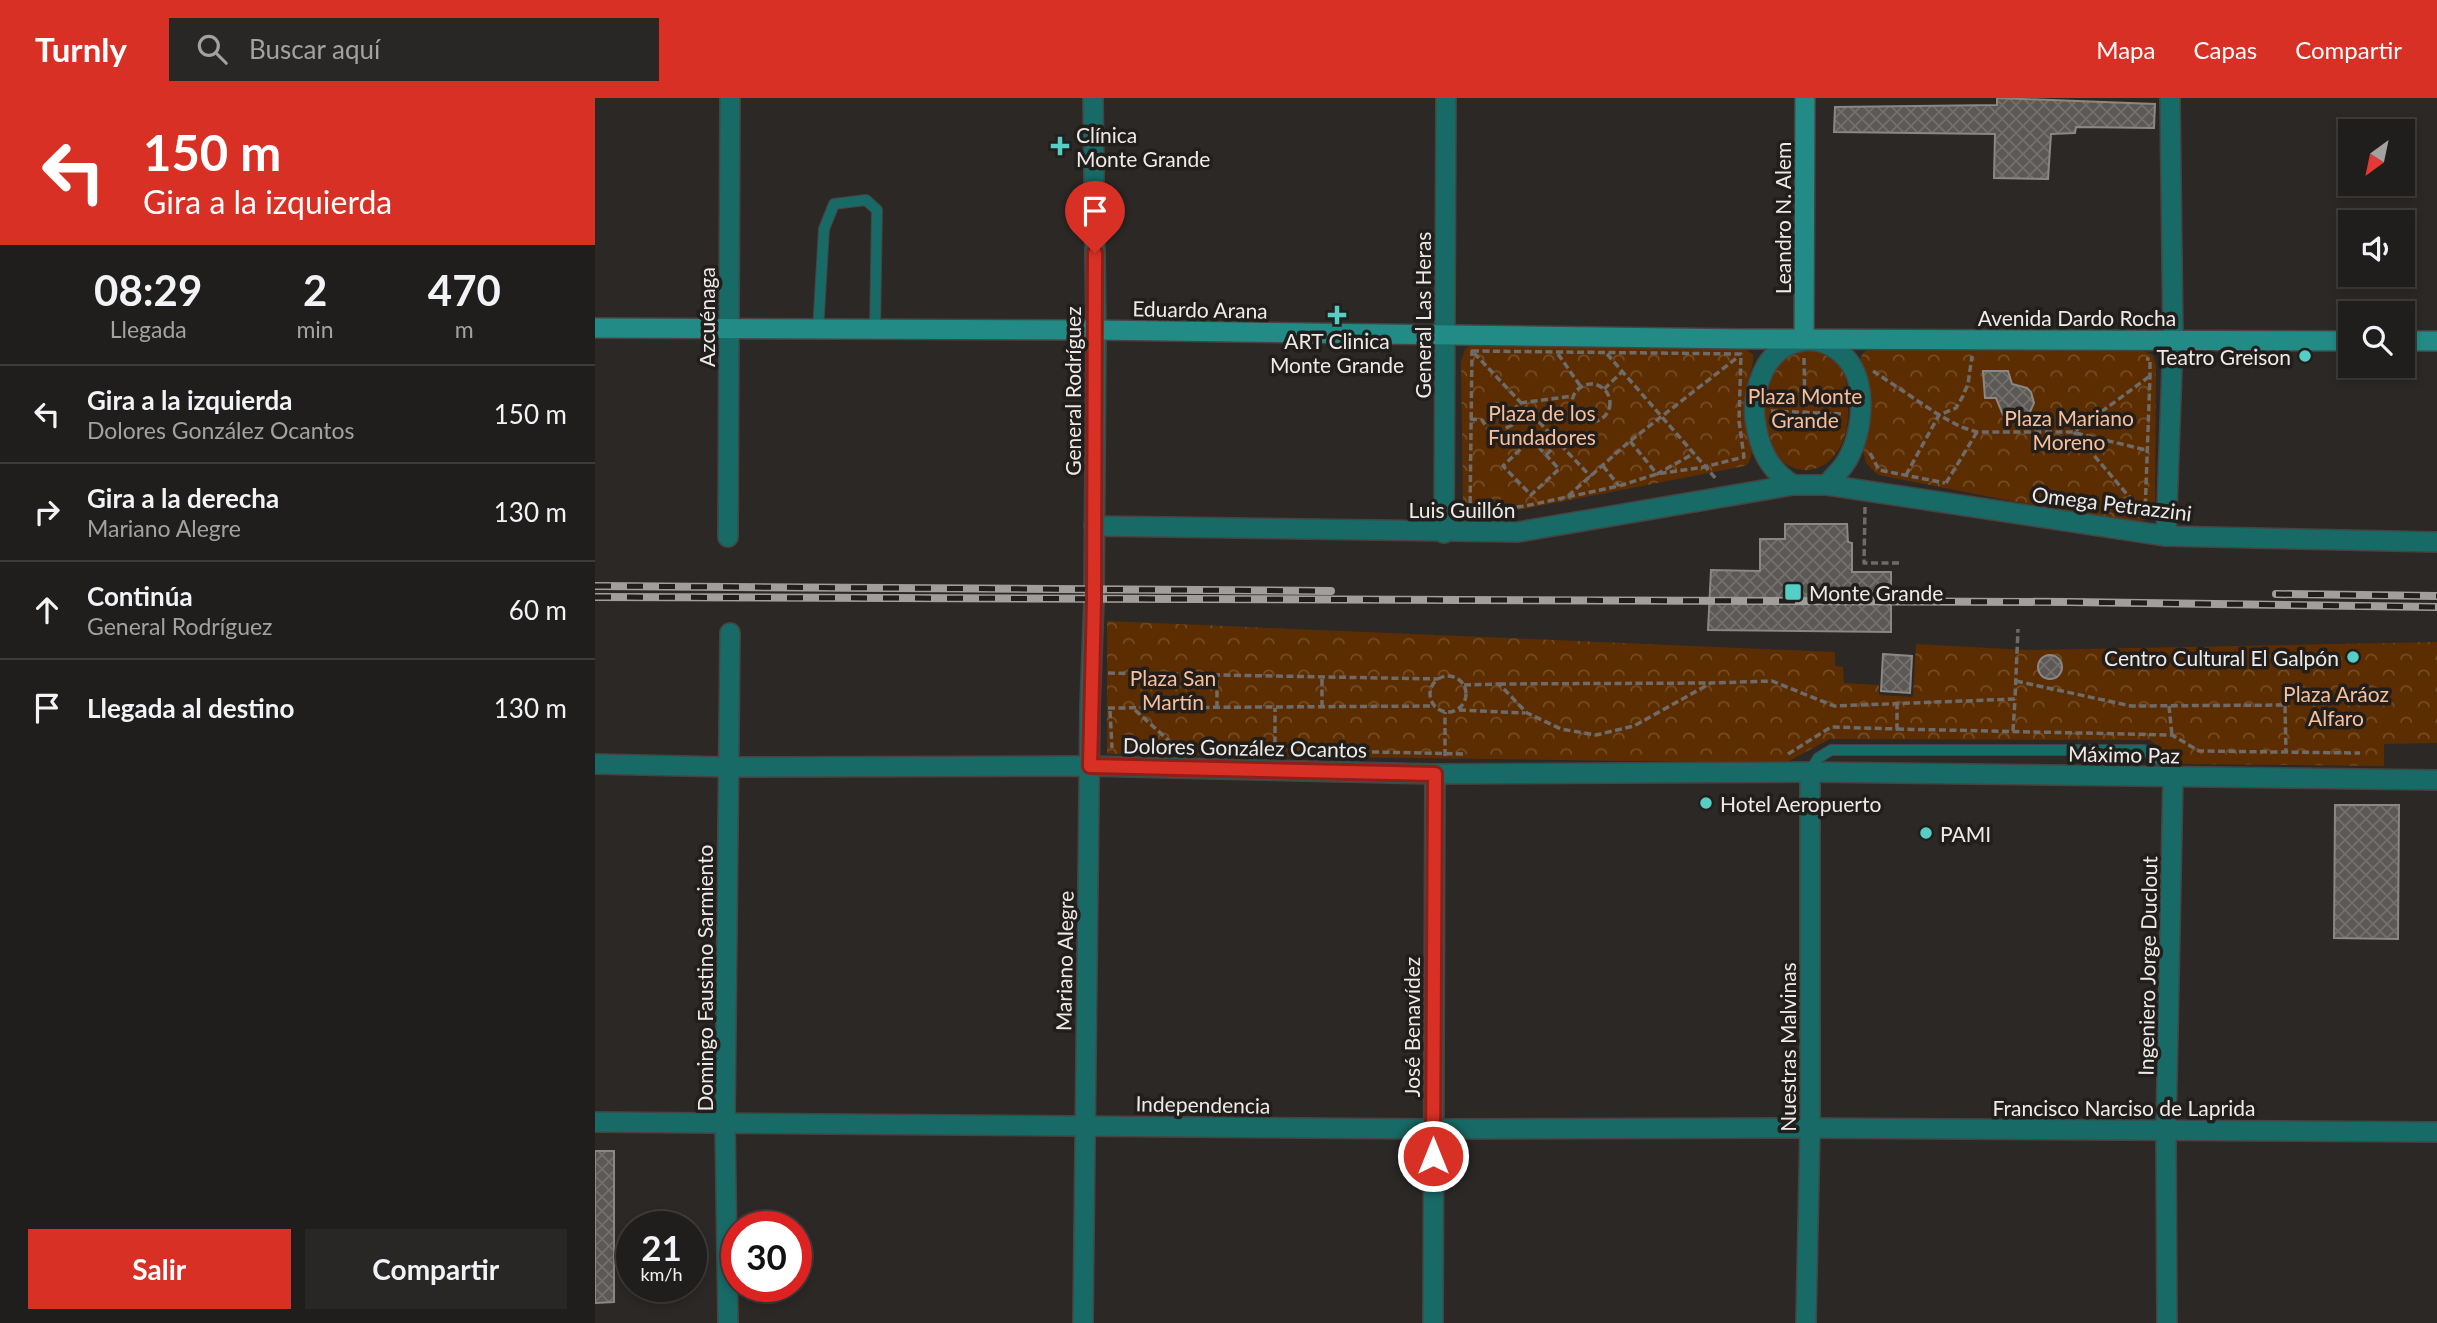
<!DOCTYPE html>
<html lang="es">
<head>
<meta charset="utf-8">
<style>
  :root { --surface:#201e1c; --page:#282725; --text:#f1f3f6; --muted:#a2a2a3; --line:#3d3c3b; --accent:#d93025 }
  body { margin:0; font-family:Lato,sans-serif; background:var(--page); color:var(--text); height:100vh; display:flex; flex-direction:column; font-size:26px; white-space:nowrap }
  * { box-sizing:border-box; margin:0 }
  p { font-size:23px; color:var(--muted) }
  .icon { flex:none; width:38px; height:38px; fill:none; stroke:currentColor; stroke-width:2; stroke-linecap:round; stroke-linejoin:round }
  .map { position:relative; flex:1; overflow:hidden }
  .side { display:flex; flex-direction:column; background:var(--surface); width:595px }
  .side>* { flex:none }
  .top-card { background:#d93025; color:#fff; overflow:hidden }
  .needle { width:46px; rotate:213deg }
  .tools { position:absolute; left:1743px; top:21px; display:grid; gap:14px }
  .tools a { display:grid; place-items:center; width:77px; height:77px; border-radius:0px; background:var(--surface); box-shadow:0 4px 10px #0003,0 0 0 2px var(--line); font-size:35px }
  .speed { position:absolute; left:21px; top:1113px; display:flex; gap:14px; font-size:35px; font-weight:700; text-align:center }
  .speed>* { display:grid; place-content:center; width:91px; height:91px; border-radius:50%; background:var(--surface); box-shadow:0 4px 10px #0003,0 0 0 2px var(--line); line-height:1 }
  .speed small { font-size:18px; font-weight:400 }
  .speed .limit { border:10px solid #d22; background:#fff; color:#111 }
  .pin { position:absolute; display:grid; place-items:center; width:60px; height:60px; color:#fff; margin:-72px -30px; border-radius:50% 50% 50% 0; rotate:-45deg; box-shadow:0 0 7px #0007 }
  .pin .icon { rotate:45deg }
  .me { position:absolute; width:77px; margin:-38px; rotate:0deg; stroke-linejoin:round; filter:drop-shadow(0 0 5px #0008) }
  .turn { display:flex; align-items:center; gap:24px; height:147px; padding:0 28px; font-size:32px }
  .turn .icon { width:91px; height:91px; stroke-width:2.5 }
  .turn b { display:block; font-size:49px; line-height:60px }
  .eta { display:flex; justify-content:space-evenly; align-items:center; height:119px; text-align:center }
  .eta b { font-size:42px; font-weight:700; line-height:49px }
  .primary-button { display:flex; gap:14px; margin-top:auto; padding:14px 28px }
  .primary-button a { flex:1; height:80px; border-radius:0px; background:var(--accent); color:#fff; font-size:28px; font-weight:700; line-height:80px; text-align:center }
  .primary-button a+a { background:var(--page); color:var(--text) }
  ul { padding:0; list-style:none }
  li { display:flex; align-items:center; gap:21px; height:98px; padding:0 28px; border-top:2px solid var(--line) }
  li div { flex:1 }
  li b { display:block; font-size:26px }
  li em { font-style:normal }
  header { display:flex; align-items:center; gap:42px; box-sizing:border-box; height:98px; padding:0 35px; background:var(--accent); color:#fff }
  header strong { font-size:33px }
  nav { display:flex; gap:38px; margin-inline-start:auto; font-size:24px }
  .search { width:490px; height:63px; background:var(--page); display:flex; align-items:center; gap:18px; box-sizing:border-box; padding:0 24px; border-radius:0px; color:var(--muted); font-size:26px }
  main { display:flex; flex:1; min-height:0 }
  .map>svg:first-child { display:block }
  .park { fill:url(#park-crowns) }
  .building { fill:url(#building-cross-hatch); stroke:#8a8784; stroke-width:2 }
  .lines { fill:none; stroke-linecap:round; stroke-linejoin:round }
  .service-casing { stroke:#464341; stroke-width:12 }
  .minor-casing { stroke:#464341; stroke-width:22 }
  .tertiary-casing { stroke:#464341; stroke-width:22 }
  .secondary-casing { stroke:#464341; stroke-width:22 }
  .path { stroke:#6e6b69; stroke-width:3.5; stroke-dasharray:7 3.5; stroke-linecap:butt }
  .service { stroke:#186a66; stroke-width:10 }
  .minor { stroke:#186a66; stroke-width:19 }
  .tertiary { stroke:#186a66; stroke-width:19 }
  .secondary { stroke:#238b85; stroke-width:19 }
  .rail-casing { stroke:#a19f9d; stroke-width:8 }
  .rail { stroke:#211e1c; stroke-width:5; stroke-dasharray:16; stroke-linecap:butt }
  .route-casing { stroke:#8d1f18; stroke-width:18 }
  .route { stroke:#d93025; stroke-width:12 }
  .poi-dot { fill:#55cec6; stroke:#211e1c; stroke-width:2.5 }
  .labels { text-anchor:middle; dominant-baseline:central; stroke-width:7; stroke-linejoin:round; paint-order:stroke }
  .poi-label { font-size:21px; fill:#edebea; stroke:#211e1c; text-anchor:start }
  .street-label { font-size:21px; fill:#edebea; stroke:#211e1c }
  .park-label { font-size:21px; fill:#f8c09a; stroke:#211e1c }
</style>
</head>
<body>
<header>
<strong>Turnly</strong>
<div class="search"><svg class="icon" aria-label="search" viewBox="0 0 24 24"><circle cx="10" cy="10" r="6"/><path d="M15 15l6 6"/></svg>Buscar aquí</div>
<nav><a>Mapa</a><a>Capas</a><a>Compartir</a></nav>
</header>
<main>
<section class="side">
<div class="top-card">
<div class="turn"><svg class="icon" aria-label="left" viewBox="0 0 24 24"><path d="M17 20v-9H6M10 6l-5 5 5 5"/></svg><div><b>150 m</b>Gira a la izquierda</div></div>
</div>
<div class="eta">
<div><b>08:29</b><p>Llegada</p></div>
<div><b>2</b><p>min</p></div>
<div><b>470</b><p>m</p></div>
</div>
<ul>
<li><svg class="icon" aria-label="left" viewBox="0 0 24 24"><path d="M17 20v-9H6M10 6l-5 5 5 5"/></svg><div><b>Gira a la izquierda</b><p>Dolores González Ocantos</p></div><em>150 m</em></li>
<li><svg class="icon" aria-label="right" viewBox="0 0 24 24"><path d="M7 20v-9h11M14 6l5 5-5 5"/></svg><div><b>Gira a la derecha</b><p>Mariano Alegre</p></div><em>130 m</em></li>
<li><svg class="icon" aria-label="ahead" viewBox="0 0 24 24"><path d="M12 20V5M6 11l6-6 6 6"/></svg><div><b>Continúa</b><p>General Rodríguez</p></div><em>60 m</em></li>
<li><svg class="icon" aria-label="arrive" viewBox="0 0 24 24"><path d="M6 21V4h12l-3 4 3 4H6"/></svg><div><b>Llegada al destino</b></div><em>130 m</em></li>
</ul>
<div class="primary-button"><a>Salir</a><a>Compartir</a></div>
</section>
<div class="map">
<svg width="1842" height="1225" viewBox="0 0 1842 1225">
  <defs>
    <pattern id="park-crowns" width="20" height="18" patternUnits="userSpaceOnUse" patternTransform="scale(1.75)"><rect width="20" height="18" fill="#5c2d01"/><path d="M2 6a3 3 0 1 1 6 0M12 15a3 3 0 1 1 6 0" fill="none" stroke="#744c26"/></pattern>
    <pattern id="building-cross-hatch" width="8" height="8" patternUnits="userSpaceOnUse" patternTransform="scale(1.75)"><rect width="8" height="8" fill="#5c5856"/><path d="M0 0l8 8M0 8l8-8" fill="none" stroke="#74706e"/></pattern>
  </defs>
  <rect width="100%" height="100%" fill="#2b2826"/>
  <g class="park">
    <path d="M882,244L1151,252L1158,256C1159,265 1155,274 1153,283C1150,295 1150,309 1151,322C1151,336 1164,358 1150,368L882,420L872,417L868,409L866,264L870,251Z"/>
    <path d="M1223,250C1250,268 1252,274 1253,307C1257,394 1163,394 1169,306C1170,300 1169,291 1171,285C1174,274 1185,263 1191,254Z"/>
    <path d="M1275,250L1544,251L1558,257L1561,267L1560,408L1551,422L1531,425L1283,377L1271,365L1267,348L1270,286L1265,262L1268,255Z"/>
    <path d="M512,523L1240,554V568L1248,569L1249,585L1284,587V597L1318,599L1321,546L1431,552L1842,544V645L1789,646V668L1584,666L1555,642L1235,641L1190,665L512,656Z"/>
  </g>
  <g class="building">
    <path d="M1402,0L1560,6L1559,30L1481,29L1480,35L1456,36L1453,81L1399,80L1400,36L1239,34L1240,9L1402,7Z"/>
    <path d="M1388,273H1413L1417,286L1432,290L1436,294L1439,305L1434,316L1424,322H1418L1408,317L1401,300H1390Z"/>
    <path d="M1190,426H1252L1253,444L1257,445V474H1296V534L1113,532L1116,472L1165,473V441H1190Z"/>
    <path d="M1288,556L1317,558L1315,595L1286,593Z"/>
    <circle cx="1455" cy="569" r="12"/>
    <path d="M1740,707H1804L1803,841L1739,840Z"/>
    <path d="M0,1053H19V1204L0,1205Z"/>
  </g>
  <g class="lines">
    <defs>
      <g id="service">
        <path d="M223,232L229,131L239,106L271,102L282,112L280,232"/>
        <path d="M1215,674L1223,660L1236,652H1549L1566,663L1578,679"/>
      </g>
      <g id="minor">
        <path d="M1198,387C1173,371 1164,350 1160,321C1158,305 1162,287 1168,274C1183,240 1225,231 1251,260C1274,286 1268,340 1249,367C1244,374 1237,380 1232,387"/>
        <path d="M499,428L923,434L1198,387H1232L1571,438L1842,444"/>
        <path d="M849,435L851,0"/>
        <path d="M1571,438L1578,242L1575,0"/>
        <path d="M133,439L135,0"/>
        <path d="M0,1024L838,1031L1215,1030L1842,1034"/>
        <path d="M133,1225L130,1024L135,535"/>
        <path d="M838,1225L840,676"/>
        <path d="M1572,1225L1571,1032L1578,679"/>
      </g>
      <g id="tertiary">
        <path d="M0,666L133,669L495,668L840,676L1215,674L1842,682"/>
        <path d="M488,1225L495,609L499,502L501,232L498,0"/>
        <path d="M1211,1225L1215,1030V674"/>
      </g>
      <g id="secondary">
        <path d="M0,230L501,232L1148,241L1755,243"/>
        <path d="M1209,241L1210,0"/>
        <path d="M1808,243H1842"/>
      </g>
    </defs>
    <use href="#service" class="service-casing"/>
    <use href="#minor" class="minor-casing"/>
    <use href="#tertiary" class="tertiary-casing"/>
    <use href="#secondary" class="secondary-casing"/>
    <g class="path">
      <path d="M877,253L1146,256L1144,323L1149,359L1109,369L1062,376L1024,388L930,408L875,414Z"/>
      <path d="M879,255L996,379"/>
      <path d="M963,256L986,289"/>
      <path d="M1012,256L1122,382"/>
      <path d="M1209,260L1210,314"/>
      <path d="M1278,273L1344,317L1366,329L1382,334H1479L1555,278"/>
      <circle cx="996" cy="305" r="19"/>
      <path d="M1009,291L1027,274"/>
      <path d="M1176,313L1249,316"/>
      <path d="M875,321L887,322L893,331L903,334L917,327L919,312L925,305L978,298"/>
      <path d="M1479,334L1548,415"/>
      <path d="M1481,335L1551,352"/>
      <path d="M936,341L964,371L936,397L908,368Z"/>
      <path d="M1035,343L1062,376L1098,356"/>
      <path d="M1275,355L1284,372L1350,385"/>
      <path d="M951,357L963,345"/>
      <path d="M1008,368L1024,388"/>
      <path d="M1311,377L1344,317L1361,310L1368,298L1373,286L1377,258"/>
      <path d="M1351,385L1382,334"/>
      <path d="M973,398L1035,343L1143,259"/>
      <path d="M1270,409L1269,465H1305"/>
      <path d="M1548,416H1550L1555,278V261H1551"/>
      <path d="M513,575L843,581"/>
      <circle cx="853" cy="596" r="18"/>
      <path d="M1421,583L1536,608L1690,607L1691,655"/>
      <path d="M904,586L1115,585"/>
      <path d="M869,587L904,586L932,615L966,631L1001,637L1039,628L1116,585L1177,583L1239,608L1420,601L1423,531"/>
      <path d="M1574,608L1577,637"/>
      <path d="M727,609V580"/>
      <path d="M513,610L840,608"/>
      <path d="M622,610V577"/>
      <path d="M540,612L583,651"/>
      <path d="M864,612L930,615"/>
      <path d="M515,613L517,650"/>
      <path d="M1302,631L1577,637L1604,653L1765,655"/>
      <path d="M1418,633L1420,601"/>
      <path d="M735,653L871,656"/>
      <path d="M680,656V610"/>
      <path d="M1193,656L1236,629L1302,631V606"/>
      <path d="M850,658V614"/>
    </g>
    <use href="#service" class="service"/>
    <use href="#minor" class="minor"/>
    <use href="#tertiary" class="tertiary"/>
    <use href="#secondary" class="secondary"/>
    <defs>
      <g id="rail">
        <path d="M0,488L736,493"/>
        <path d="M1681,496L1842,498"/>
        <path d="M0,499L1474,504L1842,509"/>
      </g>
    </defs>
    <use href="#rail" class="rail-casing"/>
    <use href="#rail" class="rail"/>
  </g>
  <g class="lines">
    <defs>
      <path id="route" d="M500,155L499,502L495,668L840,676L838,1058"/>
    </defs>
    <use href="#route" class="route-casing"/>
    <use href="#route" class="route"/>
  </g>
  <g class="poi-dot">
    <path d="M461.5 37.5h7v7h7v7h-7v7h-7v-7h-7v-7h7z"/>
    <path d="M738.5 206.5h7v7h7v7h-7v7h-7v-7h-7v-7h7z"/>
    <circle cx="1710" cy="258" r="7"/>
    <rect x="1189" y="485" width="18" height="18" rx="3.5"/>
    <circle cx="1758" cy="559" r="7"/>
    <circle cx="1111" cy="705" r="7"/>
    <circle cx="1331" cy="735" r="7"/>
  </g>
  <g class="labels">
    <g class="poi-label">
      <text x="481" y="36">Clínica<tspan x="481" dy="24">Monte Grande</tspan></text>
      <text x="742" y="242" text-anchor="middle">ART Clinica<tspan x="742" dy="24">Monte Grande</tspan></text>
      <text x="1696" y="258" text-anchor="end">Teatro Greison</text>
      <text x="1214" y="494">Monte Grande</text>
      <text x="1744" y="559" text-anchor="end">Centro Cultural El Galpón</text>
      <text x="1125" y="705">Hotel Aeropuerto</text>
      <text x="1345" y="735">PAMI</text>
    </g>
    <g class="street-label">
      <text transform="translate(1187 120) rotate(-90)">Leandro N. Alem</text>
      <text transform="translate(605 211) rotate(1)">Eduardo Arana</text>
      <text transform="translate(827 217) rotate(-90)">General Las Heras</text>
      <text transform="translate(111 219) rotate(-90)">Azcuénaga</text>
      <text x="1482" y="219">Avenida Dardo Rocha</text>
      <text transform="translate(477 293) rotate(-90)">General Rodríguez</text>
      <text transform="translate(1517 405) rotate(7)">Omega Petrazzini</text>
      <text x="867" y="411">Luis Guillón</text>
      <text transform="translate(650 649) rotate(1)">Dolores González Ocantos</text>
      <text transform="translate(1529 656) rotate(1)">Máximo Paz</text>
      <text transform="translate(469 863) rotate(-89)">Mariano Alegre</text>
      <text transform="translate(1552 868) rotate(-89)">Ingeniero Jorge Duclout</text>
      <text transform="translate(109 880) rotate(-90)">Domingo Faustino Sarmiento</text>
      <text transform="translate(816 929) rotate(-90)">José Benavídez</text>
      <text transform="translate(1192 949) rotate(-90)">Nuestras Malvinas</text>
      <text transform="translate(608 1006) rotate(1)">Independencia</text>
      <text x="1529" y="1009">Francisco Narciso de Laprida</text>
    </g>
    <g class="park-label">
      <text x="1210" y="297">Plaza Monte<tspan x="1210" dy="24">Grande</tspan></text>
      <text x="947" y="314">Plaza de los<tspan x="947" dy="24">Fundadores</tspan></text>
      <text x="1474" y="319">Plaza Mariano<tspan x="1474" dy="24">Moreno</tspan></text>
      <text x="578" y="579">Plaza San<tspan x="578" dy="24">Martín</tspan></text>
      <text x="1741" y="595">Plaza Aráoz<tspan x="1741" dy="24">Alfaro</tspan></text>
    </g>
  </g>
</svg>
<div class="tools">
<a><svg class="needle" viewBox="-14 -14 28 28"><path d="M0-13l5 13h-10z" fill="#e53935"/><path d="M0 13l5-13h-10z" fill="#a2a2a3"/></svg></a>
<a><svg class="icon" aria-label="sound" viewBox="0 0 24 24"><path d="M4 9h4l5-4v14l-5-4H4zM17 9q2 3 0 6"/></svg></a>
<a><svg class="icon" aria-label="search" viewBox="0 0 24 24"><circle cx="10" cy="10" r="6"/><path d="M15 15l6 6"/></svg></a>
</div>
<div class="speed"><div>21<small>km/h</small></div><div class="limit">30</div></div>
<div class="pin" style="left:500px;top:155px;background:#d93025"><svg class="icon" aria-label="arrive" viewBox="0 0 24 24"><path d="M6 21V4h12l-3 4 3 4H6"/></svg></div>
<svg class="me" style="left:838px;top:1058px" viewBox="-20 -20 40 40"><circle r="17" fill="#d93025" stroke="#fff" stroke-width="3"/><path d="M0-11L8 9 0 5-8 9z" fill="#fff"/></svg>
</div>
</main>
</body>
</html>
